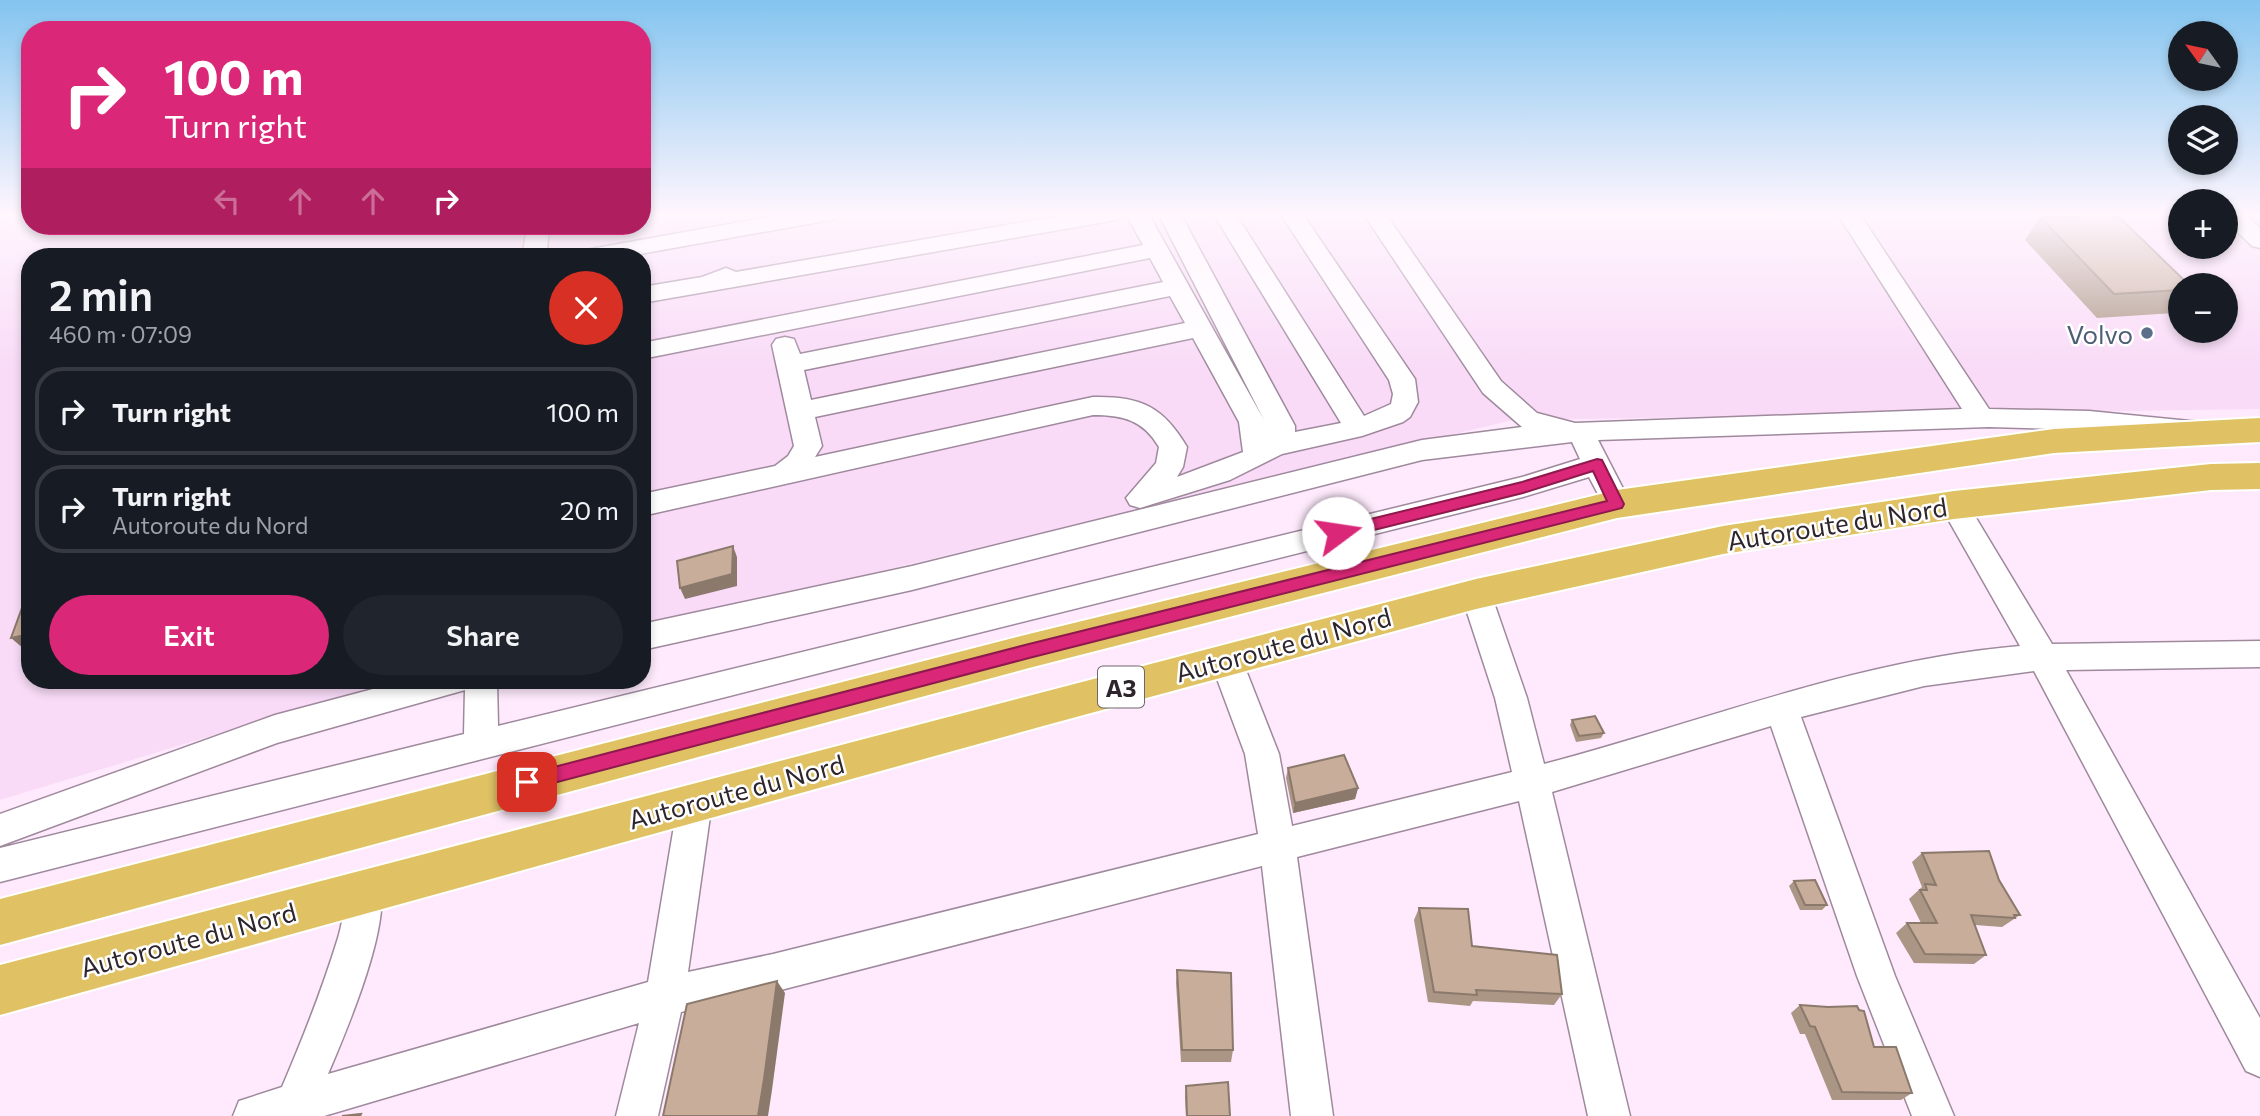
<!DOCTYPE html>
<html lang="en">
<head>
<meta charset="utf-8">
<style>
  :root { --surface:#171b24; --page:#20242c; --text:#f1f3f6; --muted:#9ea1a6; --line:#363941; --accent:#db2777 }
  body { margin:0; font-family:Commissioner,sans-serif; background:var(--page); color:var(--text); height:100vh; display:flex; flex-direction:column; font-size:26px; white-space:nowrap }
  * { box-sizing:border-box; margin:0 }
  p { font-size:23px; color:var(--muted) }
  .icon { flex:none; width:38px; height:38px; fill:none; stroke:currentColor; stroke-width:2; stroke-linecap:round; stroke-linejoin:round }
  .map { position:relative; flex:1; overflow:hidden }
  .drawer { position:absolute; left:21px; top:248px; width:630px; height:441px; display:flex; flex-direction:column; background:var(--surface); border-radius:28px; box-shadow:0 4px 10px #0003 }
  .drawer>* { flex:none }
  .hud { position:absolute; left:21px; top:21px; width:630px; height:214px; border-radius:28px; box-shadow:0 4px 10px #0003; background:#db2777; color:#fff; overflow:hidden }
  .needle { width:46px; rotate:303deg }
  .controls { position:absolute; left:2168px; top:21px; display:grid; gap:14px }
  .controls a { display:grid; place-items:center; width:70px; height:70px; border-radius:50%; background:var(--surface); box-shadow:0 4px 10px #0003; font-size:35px }
  .pin { position:absolute; display:grid; place-items:center; width:60px; height:60px; color:#fff; margin:-30px; border-radius:14px; box-shadow:0 4px 10px #0006 }
  .me { position:absolute; width:77px; margin:-38px; rotate:76deg; stroke-linejoin:round; filter:drop-shadow(0 0 5px #0008) }
  .turn { display:flex; align-items:center; gap:24px; height:147px; padding:0 28px; font-size:32px }
  .turn .icon { width:91px; height:91px; stroke-width:2.5 }
  .turn b { display:block; font-size:49px; line-height:60px }
  .lanes { display:flex; align-items:center; height:66px; padding:0 28px; background:#0003; justify-content:center; gap:35px; direction:ltr }
  .lanes .off { opacity:.35 }
  .round { display:grid; place-items:center; flex:none; width:74px; height:74px; border-radius:37px; background:var(--page) }
  .overview { display:flex; align-items:center; justify-content:space-between; height:119px; padding:0 28px }
  h1 { font-size:42px; font-weight:600; line-height:52px }
  .action { display:flex; gap:14px; margin-top:auto; padding:14px 28px }
  .action a { flex:1; height:80px; border-radius:42px; background:var(--accent); color:#fff; font-size:28px; font-weight:600; line-height:80px; text-align:center }
  .action a+a { background:var(--page); color:var(--text) }
  ul { padding:0; list-style:none }
  li { display:flex; align-items:center; gap:21px; height:88px; margin:0 14px 10px; padding:0 14px; border:4px solid var(--line); border-radius:28px }
  li div { flex:1 }
  li b { display:block; font-size:26px }
  li em { font-style:normal }
  .map>svg:first-child { display:block }
  .built { fill:#f9dbf7; fill-rule:evenodd }
  .lines { fill:none; stroke-linecap:round; stroke-linejoin:round }
  .minor-casing { stroke:#9f899d; stroke-width:3 }
  .highway-casing { stroke:#fff; stroke-width:4 }
  .minor { fill:#fff; fill-rule:evenodd }
  .highway { fill:#e0c265; fill-rule:evenodd }
  .wall { fill:#ab9584 }
  .shaded-wall { fill:#8b796c }
  .building { fill:#c7ad9a; stroke:#8b796c; stroke-width:2 }
  .route { fill:#db2777; stroke:#8e194d; stroke-width:2 }
  .service-dot { fill:#5c6f8a; stroke:#fff; stroke-width:2.5 }
  .labels { text-anchor:middle; dominant-baseline:central; stroke-width:5; stroke-linejoin:round; paint-order:stroke }
  .shield { fill:#fff; stroke:#6d666c; stroke-width:2 }
  .shield-label { font-size:24px; font-weight:bold; fill:#2e252d }
  .service-label { font-size:26px; fill:#4e5e75; stroke:#fff; text-anchor:end }
  .street-label { font-size:26px; fill:#2e252d; stroke:#fff }
</style>
</head>
<body>
<div class="map">
<svg width="2260" height="1116" viewBox="0 0 2260 1116">
  <rect width="100%" height="100%" fill="#feeafc"/>
  <path class="built" d="M0,213H30V226H642V213H2180V247H2226V213H2260V409L1513,420L642,628V257H30V681H419L303,708L0,800ZM2180,285H2226V331H2180Z"/>
  <g class="lines">
    <defs>
      <g id="minor">
        <path d="M791,213H841L838,218L830,220L623,257H573L577,252L585,250Z"/>
        <path d="M1076,213H1148L1264,420L1158,213H1180L1295,426V432L1341,423L1213,213H1235L1364,416L1391,404L1393,394L1389,380L1280,213H1302L1415,379L1418,402L1410,417L1403,422L1362,436L1282,454L1230,480L1140,508L1130,505L1126,498L1156,463L1159,447C1143,420 1123,415 1093,415L642,516V494L775,466L788,456L794,446L772,345L776,339L785,337L794,339L800,354L1163,282L1150,258L642,359V343L1143,245L1126,214L1116,220L642,303V287L702,277L726,268L736,272ZM1170,296L1185,323L811,400L804,370ZM1193,338L1239,422L1243,452L1177,477L1183,467L1187,447C1163,406 1140,396 1093,397L815,457L822,446L815,417Z"/>
        <path d="M1363,213H1385L1501,381L1537,413L1575,423L1962,409L1837,213H1859L1989,409L2089,411L2200,422L2204,429L2200,436L2190,438L2089,430L1989,427L1598,440L1631,504L1627,511L1617,515L1607,511L1589,477L1523,497L914,649L0,882V848L464,734L465,690L277,743L0,846V814L275,715L403,681H497L498,726L1522,477L1580,459L1572,442L1422,460L912,590L642,650V624L912,566L1422,440L1522,427L1483,393Z"/>
        <path d="M2226,213H2244L2260,228V248L2252,246L2226,221Z"/>
        <path d="M527,226H549L547,250L553,257H527L523,252Z"/>
        <path d="M1954,494L1964,498L2052,644L2260,641V667L2066,670L2260,1018V1077L2246,1071L2034,671L1924,686L1801,717L1895,976L1954,1116H1912L1857,976L1771,726L1552,792L1630,1116H1588L1519,801L1297,857L1333,1116H1291L1262,866L773,992L681,1012L658,1116H616L639,1023L324,1116H233L239,1101L282,1087C303,1038 322,990 338,938C344,919 344,899 352,880L365,875L378,880C395,918 345,1034 328,1074L648,982L678,802L683,791L695,786L707,791L712,802L688,972L773,954L1258,834L1245,754L1210,660L1215,651L1226,647L1237,651L1242,660L1279,754L1292,826L1512,772L1495,698L1461,594L1465,586L1476,582L1487,586L1491,594L1527,698L1544,764C1704,722 1855,660 2020,646L1940,505L1944,498Z"/>
      </g>
      <g id="highway">
        <path d="M2260,418V442L2054,453L1617,518L1029,668L0,945V899L1029,634L1617,490L2054,429Z"/>
        <path d="M2260,463V489L2211,490L1954,519L1723,554L1476,609L1043,726L0,1015V965L1476,579L1723,526L1954,491L2211,464Z"/>
      </g>
    </defs>
    <use href="#minor" class="minor-casing"/>
    <use href="#highway" class="highway-casing"/>
    <use href="#minor" class="minor"/>
    <use href="#highway" class="highway"/>
  </g>
  <g class="wall">
    <path d="M2040,217L2180,285V305L2174,313L2097,318L2025,240Z"/>
    <path d="M1572,720L1604,733L1601,738L1576,742L1570,725Z"/>
    <path d="M1288,768L1358,788L1355,799L1293,813L1286,778Z"/>
    <path d="M1922,853L1999,880L2020,915L2002,927L1975,925L1986,955L1974,964L1914,963L1896,933L1907,923H1921L1909,899L1922,887L1912,862Z"/>
    <path d="M1794,881L1827,905L1822,910H1800L1789,886Z"/>
    <path d="M1419,908L1472,946L1562,994L1554,1005L1473,1001L1470,1006L1428,1002L1414,920Z"/>
    <path d="M1177,970L1233,1050L1231,1062H1181L1176,983Z"/>
    <path d="M1800,1005L1874,1047L1912,1093L1901,1100H1832L1805,1034H1800L1791,1013Z"/>
    <path d="M1186,1086L1230,1116H1186L1185,1097Z"/>
  </g>
  <g class="shaded-wall">
    <path d="M733,546L737,557V586L685,599L680,588Z"/>
    <path d="M30,634V654L11,638Z"/>
    <path d="M1358,788L1355,799L1293,813L1295,803Z"/>
    <path d="M777,981L785,993L772,1090L768,1116H758Z"/>
  </g>
  <g class="building">
    <path d="M2115,213L2189,285H2180V290L2114,294L2040,217Z"/>
    <path d="M733,546L732,574L680,588L677,561Z"/>
    <path d="M30,596V634L11,638L26,597Z"/>
    <path d="M1595,716L1604,733L1579,736L1572,720Z"/>
    <path d="M1344,755L1358,788L1295,803L1288,768Z"/>
    <path d="M1989,851L1999,880L2020,915H2014L2015,918L1971,915L1986,955L1925,954L1907,923H1937L1920,890H1927L1925,884L1936,885L1922,853Z"/>
    <path d="M1815,880L1827,905H1805L1794,881Z"/>
    <path d="M1419,908L1468,909L1472,946L1557,955L1562,994L1476,990L1477,995L1434,992Z"/>
    <path d="M1177,970L1231,973L1233,1050H1182Z"/>
    <path d="M777,981L764,1079L758,1116H663L687,1004Z"/>
    <path d="M1800,1005L1828,1007L1857,1006L1859,1010L1864,1011L1874,1047H1896L1912,1093L1842,1092L1815,1027L1810,1026Z"/>
    <path d="M1228,1082L1230,1116H1187L1186,1086Z"/>
    <path d="M361,1114L360,1116H342Z"/>
  </g>
  <linearGradient id="sky" x2="0" y2="1"><stop stop-color="#83c4ef"/><stop offset="0.58" stop-color="#fff6fe"/><stop offset="1" stop-color="#fff6fe" stop-opacity="0"/></linearGradient>
  <rect width="2260" height="369" fill="url(#sky)"/>
  <path class="route" d="M1597,459L1602,460L1624,504L1622,508L1029,658L527,790L520,788L518,782L520,776L527,774L1029,644L1607,501L1593,471L1523,493L1338,539L1330,533L1338,527L1522,482Z"/>
  <circle class="service-dot" cx="2147" cy="333" r="7"/>
  <g class="labels">
    <rect class="shield" x="1098" y="666.5" width="46" height="41" rx="5"/>
    <g class="shield-label">
      <text x="1121" y="687">A3</text>
    </g>
    <g class="service-label">
      <text x="2133" y="333">Volvo</text>
    </g>
    <g class="street-label">
      <text transform="translate(1837 523) rotate(-9)">Autoroute du Nord</text>
      <text transform="translate(1283 644) rotate(-15)">Autoroute du Nord</text>
      <text transform="translate(736 791) rotate(-15)">Autoroute du Nord</text>
      <text transform="translate(188 939) rotate(-15)">Autoroute du Nord</text>
    </g>
  </g>
</svg>
<div class="controls">
<a><svg class="needle" viewBox="-14 -14 28 28"><path d="M0-13l5 13h-10z" fill="#e53935"/><path d="M0 13l5-13h-10z" fill="#9ea1a6"/></svg></a>
<a><svg class="icon" aria-label="layers" viewBox="0 0 24 24"><path d="M12 4l9 5-9 5-9-5zM3 14l9 5 9-5"/></svg></a>
<a>+</a>
<a>−</a>
</div>
<div class="pin" style="left:527px;top:782px;background:#d93025"><svg class="icon" aria-label="arrive" viewBox="0 0 24 24"><path d="M6 21V4h12l-3 4 3 4H6"/></svg></div>
<svg class="me" style="left:1338px;top:533px" viewBox="-20 -20 40 40"><circle r="19" fill="#fff"/><path d="M0-13L10 11 0 6-10 11z" fill="#db2777"/></svg>
<div class="hud">
<div class="turn"><svg class="icon" aria-label="right" viewBox="0 0 24 24"><path d="M7 20v-9h11M14 6l5 5-5 5"/></svg><div><b>100 m</b>Turn right</div></div>
<div class="lanes"><svg class="icon off" aria-label="left" viewBox="0 0 24 24"><path d="M17 20v-9H6M10 6l-5 5 5 5"/></svg><svg class="icon off" aria-label="ahead" viewBox="0 0 24 24"><path d="M12 20V5M6 11l6-6 6 6"/></svg><svg class="icon off" aria-label="ahead" viewBox="0 0 24 24"><path d="M12 20V5M6 11l6-6 6 6"/></svg><svg class="icon" aria-label="right" viewBox="0 0 24 24"><path d="M7 20v-9h11M14 6l5 5-5 5"/></svg></div>
</div>
<section class="drawer">
<div class="overview"><div><h1>2 min</h1><p>460 m · 07:09</p></div><a class="round" style="background:#d93025;color:#fff"><svg class="icon" aria-label="close" viewBox="0 0 24 24"><path d="M6 6l12 12M18 6L6 18"/></svg></a></div>
<ul>
<li><svg class="icon" aria-label="right" viewBox="0 0 24 24"><path d="M7 20v-9h11M14 6l5 5-5 5"/></svg><div><b>Turn right</b></div><em>100 m</em></li>
<li><svg class="icon" aria-label="right" viewBox="0 0 24 24"><path d="M7 20v-9h11M14 6l5 5-5 5"/></svg><div><b>Turn right</b><p>Autoroute du Nord</p></div><em>20 m</em></li>
</ul>
<div class="action"><a>Exit</a><a>Share</a></div>
</section>
</div>
</body>
</html>
